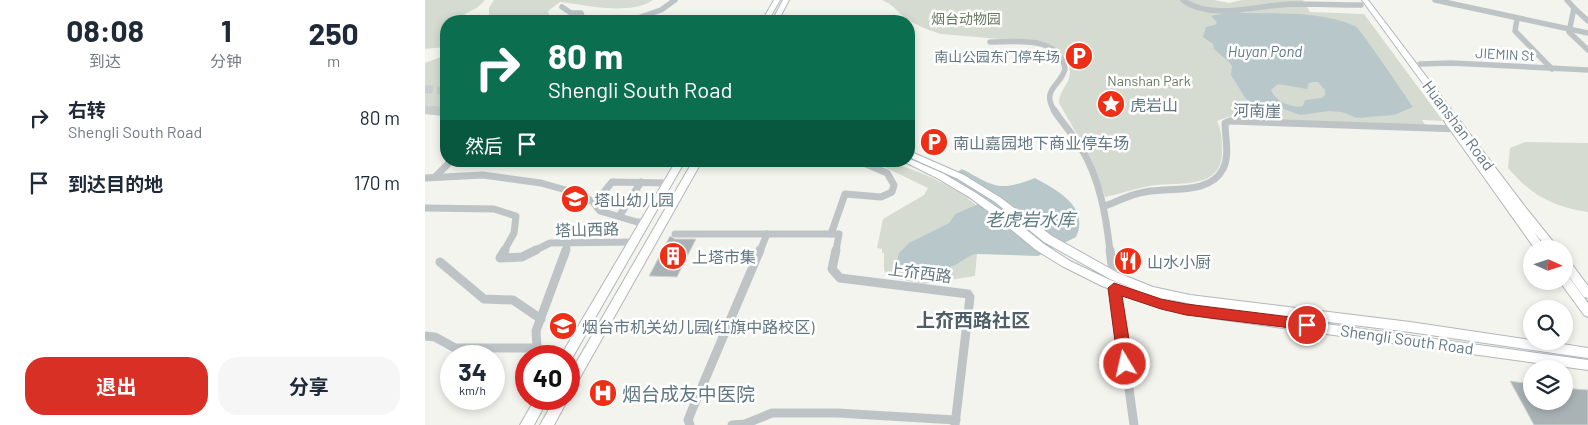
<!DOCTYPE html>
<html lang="zh">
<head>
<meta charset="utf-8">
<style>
  :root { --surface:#fff; --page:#f6f6f7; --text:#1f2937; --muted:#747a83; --accent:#d93025 }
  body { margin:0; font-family:Barlow,"Noto Sans SC",sans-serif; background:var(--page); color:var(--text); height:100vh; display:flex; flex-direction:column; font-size:19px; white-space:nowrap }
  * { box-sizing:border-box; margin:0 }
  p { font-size:16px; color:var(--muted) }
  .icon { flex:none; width:28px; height:28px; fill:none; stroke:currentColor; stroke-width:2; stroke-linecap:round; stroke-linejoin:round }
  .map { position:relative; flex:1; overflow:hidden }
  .details { display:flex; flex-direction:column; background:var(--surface); width:425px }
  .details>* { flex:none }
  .guide { position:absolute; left:15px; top:15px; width:475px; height:152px; border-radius:20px; box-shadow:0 2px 8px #0003; background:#0b6e4f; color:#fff; overflow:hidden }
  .needle { width:32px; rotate:93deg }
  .buttons { position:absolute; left:1098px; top:240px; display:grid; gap:10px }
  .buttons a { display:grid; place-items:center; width:50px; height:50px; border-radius:50%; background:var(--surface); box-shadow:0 2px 8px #0003; font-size:25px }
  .speed { position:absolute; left:15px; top:345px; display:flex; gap:10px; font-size:25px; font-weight:700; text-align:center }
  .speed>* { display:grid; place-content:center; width:65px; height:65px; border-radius:50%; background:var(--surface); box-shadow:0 2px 8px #0003; line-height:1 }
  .speed small { font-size:12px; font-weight:400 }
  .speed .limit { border:8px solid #d22; background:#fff; color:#111 }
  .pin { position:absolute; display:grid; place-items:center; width:42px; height:42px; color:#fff; margin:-21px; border:2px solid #fff; border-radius:50%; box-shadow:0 1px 5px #0007 }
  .me { position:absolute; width:55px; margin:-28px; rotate:351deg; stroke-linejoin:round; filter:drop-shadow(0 0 4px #0008) }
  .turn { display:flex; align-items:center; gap:18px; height:105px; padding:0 25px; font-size:22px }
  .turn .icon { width:65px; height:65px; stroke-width:2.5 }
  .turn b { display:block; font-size:35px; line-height:42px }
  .then { display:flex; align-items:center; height:48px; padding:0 25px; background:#0003; gap:10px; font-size:19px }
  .eta { display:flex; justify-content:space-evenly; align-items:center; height:85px; text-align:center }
  .eta b { font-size:30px; font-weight:700; line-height:35px }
  .cta { display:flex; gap:10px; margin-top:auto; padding:10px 25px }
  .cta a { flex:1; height:58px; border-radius:20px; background:var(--accent); color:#fff; font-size:20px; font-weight:700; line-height:58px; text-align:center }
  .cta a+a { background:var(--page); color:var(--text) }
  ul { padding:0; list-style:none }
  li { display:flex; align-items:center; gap:15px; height:65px; padding:0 25px }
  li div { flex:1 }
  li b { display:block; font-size:19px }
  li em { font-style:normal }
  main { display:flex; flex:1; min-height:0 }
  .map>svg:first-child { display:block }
  .green { fill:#d5dbd0 }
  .water { fill:#b7c7ca; fill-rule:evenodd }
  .building { fill:#a9b3b6; stroke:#d5d5d2 }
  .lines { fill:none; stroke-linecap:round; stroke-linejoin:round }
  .major-tunnel-far1 { stroke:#c8cece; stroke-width:8; stroke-dasharray:8 4; stroke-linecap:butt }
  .major-tunnel { stroke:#c8cece; stroke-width:9; stroke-dasharray:9 5; stroke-linecap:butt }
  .major-casing { stroke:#b2b7ba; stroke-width:2 }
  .minor-far2 { stroke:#bec4c6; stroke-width:5.5 }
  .minor-far1 { stroke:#bec4c6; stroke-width:7 }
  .minor { stroke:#bec4c6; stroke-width:9 }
  .major { fill:#fff; fill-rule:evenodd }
  .route { fill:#d93025; stroke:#8d1f18 }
  .labels { text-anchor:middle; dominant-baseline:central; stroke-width:5; stroke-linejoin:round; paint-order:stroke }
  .far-park-label { font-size:14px; fill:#687960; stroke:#fff }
  .far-street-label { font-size:14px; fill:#617782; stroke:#fff }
  .far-poi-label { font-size:14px; fill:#617782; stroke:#fff; text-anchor:end }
  .far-water-label { font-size:15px; font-style:italic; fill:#5c7b80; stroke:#fff }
  .poi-label { font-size:16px; fill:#617782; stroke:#fff; text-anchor:start }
  .street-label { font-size:16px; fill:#617782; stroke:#fff }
  .water-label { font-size:18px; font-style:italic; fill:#5c7b80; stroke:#fff }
  .quarter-label { font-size:19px; font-weight:bold; fill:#4f5f67; stroke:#fff }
  .near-poi-label { font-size:19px; fill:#617782; stroke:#fff; text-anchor:start }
</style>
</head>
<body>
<main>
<section class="details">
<div class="eta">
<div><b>08:08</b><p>到达</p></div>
<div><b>1</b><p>分钟</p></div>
<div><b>250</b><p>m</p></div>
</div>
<ul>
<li><svg class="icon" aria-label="right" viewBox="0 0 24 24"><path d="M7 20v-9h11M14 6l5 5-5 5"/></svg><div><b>右转</b><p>Shengli South Road</p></div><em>80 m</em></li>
<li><svg class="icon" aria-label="arrive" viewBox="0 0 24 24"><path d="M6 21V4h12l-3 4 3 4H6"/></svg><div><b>到达目的地</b></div><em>170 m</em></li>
</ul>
<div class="cta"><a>退出</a><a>分享</a></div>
</section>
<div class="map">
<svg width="1163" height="425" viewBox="0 0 1163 425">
  <rect width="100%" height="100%" fill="#f4f4ef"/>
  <g class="green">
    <path d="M0,0H60L53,7L40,14L46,21H21V47L0,49Z"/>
    <path d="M69,0H228C205,16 162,5 135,2L123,11L125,21H64V8Z"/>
    <path d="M457,0H789L804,3L817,0H878L885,12L939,14L1018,121L997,120L1001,126L824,120L803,117L792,121C797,132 797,139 797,151C798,192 750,181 724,186C709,189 694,194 680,197L666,159L634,103C634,94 639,89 643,81C650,63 636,50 621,43L516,34C503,30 490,25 479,17C470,10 469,5 457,0Z"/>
    <path d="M21,55V107L0,109V63Z"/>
    <path d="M1100,142L1163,143V212C1128,207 1106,195 1083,168L1085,148Z"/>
    <path d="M447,161C478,161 528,185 551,205L530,214L524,223L501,235L473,262L485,269L535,263L543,255L552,254L550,276L498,284L463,277L459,270V253H457V249L452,248L458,219L499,195L503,188Z"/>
  </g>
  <g class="water">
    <path d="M811,11L817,13C856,14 894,11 930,26C935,28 981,97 988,107L969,115L932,118L917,112L904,111L875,115L859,109H843L821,99L806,75L807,66L804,62L789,49L788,44L778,37L781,27L790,25L792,22L786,16ZM888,82H893L900,90V95L897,98L880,100L878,106C867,109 850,101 846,90L853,84L882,89L884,83Z"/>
    <path d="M537,169C571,187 573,192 610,178C632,190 665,207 651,237L613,256L552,254C543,255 541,259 534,263C517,272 487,275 472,262L474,253L484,243L524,223L530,214L553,204L517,182Z"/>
  </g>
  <g class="building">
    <path d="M245,236L250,239H271L252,277L224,276Z"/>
    <path d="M1085,381L1106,384V401H1139V388L1163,390V425H1109Z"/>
  </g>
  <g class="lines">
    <g class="major-tunnel-far1">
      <path d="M0,89L21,91"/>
      <path d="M0,110L18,112"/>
    </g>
    <path class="major-tunnel" d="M5,110L21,112"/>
    <defs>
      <g id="major">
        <path d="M349,0H355L343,21H337Z"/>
        <path d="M358,0H364L353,21H347Z"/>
        <path d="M937,0H943L1101,208L1134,249H1123L1109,232L1121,249H1110L1019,121L1024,119Z"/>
        <path d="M484,151L539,175L576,198L627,236L693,273L728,287L765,295L985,322L1106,340V341H1118L1163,348V358L985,332L765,305L738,298L786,308L1163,360V370L786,318L722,303L677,286L637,266L611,250L571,217L544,197L512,178L478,161H484V158L485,159L519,174L551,193L579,212L619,244L645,261L685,280L717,292L685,279L619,242L570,202L533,179L484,157Z"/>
        <path d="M251,161H260L146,360L144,361V356H136L138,352Z"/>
        <path d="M268,161H277L148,390L144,392V375Z"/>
        <path d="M1139,258L1143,259L1163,286V298L1159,297L1139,270Z"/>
        <path d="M1139,275L1143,276L1163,303V317L1159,315L1135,282L1139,281Z"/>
        <path d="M110,399H123L109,425H95Z"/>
        <path d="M130,399H143L129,425H115Z"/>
      </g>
    </defs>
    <use href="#major" class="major-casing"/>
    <g class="minor-far2">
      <path d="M758,0C785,21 834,5 867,4C890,4 913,5 936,5"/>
      <path d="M1010,0L1163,33"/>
      <path d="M1142,0L1149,8L1144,32L1163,50"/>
      <path d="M137,7L146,13H156L158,19L163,21"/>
      <path d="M1149,8L1163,21"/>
      <path d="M1092,19L1090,31L1127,69"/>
      <path d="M204,21L236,10L250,0"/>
      <path d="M565,42C591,42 635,35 640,69C636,86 615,89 630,112"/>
      <path d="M995,64L1026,63L1163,70"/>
    </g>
    <g class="minor-far1">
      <path d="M629,110C637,123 648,134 656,148C675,179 681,216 685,251"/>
      <path d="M10,177L26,161"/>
      <path d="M0,178L58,175L116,183L155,194L168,202L175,211L212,222H221"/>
      <path d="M170,203L187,182L243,183"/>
      <path d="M680,206C693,201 706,194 720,192C744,187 785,195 798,169C805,156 800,137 800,123L805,121L1033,129"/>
      <path d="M0,208L69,209L91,216L89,233L79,251"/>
      <path d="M195,215L216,182"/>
      <path d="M250,234H406"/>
      <path d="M109,251L125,243L209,242"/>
      <path d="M140,251L144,241"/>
      <path d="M335,251L342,234"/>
      <path d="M411,251L414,234H406L420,194L456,197L467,192L469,185L462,173L434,161"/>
    </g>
    <g class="minor">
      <path d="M80,250L75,258L97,257L111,250"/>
      <path d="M411,250L407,269L415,278L543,294L545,297L530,425"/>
      <path d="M685,250L709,425"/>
      <path d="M15,262L59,299L88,300L116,319"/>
      <path d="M0,336L10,337L30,348H112"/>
      <path d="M120,356L112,348L111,331L141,250"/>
      <path d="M265,425L263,420L267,410L335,250"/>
      <path d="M307,425L320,424L347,413H412L531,420"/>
    </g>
    <use href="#major" class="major"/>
  </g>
  <path class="route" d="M689,283L736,299L761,304L882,319L887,321L889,325L887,329L882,330L761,315L736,309L697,296L708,364L705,369L700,370L696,369L693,364L683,288Z"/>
  <defs>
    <symbol id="parking-disc" viewBox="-11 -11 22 22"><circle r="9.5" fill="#ee2e15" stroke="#fff"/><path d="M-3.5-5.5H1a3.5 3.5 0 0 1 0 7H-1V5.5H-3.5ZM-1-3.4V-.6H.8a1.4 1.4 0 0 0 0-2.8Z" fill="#fff"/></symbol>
    <symbol id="sight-disc" viewBox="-11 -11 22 22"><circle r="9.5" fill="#ee2e15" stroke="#fff"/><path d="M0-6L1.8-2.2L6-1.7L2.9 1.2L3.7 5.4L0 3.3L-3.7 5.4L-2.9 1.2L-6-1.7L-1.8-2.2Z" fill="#fff"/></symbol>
    <symbol id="school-disc" viewBox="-11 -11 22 22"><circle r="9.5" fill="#ee2e15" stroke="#fff"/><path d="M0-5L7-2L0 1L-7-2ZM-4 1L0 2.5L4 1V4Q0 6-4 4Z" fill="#fff"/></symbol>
    <symbol id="building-disc" viewBox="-11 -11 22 22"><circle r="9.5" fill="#ee2e15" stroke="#fff"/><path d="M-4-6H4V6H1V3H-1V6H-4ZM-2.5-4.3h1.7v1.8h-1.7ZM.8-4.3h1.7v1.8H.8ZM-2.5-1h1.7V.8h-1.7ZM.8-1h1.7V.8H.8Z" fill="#fff"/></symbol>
    <symbol id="restaurant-disc" viewBox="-11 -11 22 22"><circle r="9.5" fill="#ee2e15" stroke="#fff"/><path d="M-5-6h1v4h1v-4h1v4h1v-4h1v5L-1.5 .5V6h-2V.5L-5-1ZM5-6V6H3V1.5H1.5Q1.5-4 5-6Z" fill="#fff"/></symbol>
    <symbol id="hospital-disc" viewBox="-11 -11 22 22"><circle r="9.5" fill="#ee2e15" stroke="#fff"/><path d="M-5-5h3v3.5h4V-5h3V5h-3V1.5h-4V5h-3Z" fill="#fff"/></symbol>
  </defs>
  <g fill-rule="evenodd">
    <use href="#parking-disc" x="638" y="40" width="32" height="32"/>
    <use href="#sight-disc" x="670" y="88" width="32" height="32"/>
    <use href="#parking-disc" x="493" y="126" width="32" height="32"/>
    <use href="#school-disc" x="134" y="183" width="32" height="32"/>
    <use href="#building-disc" x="232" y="240" width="32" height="32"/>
    <use href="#restaurant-disc" x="687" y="245" width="32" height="32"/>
    <use href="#school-disc" x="122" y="310" width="32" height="32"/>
    <use href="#hospital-disc" x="162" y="377" width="32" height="32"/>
  </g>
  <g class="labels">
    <g class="far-park-label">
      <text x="541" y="18">烟台动物园</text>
      <text x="724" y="80">Nanshan Park</text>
    </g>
    <g class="far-street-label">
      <text transform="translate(1080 54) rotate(3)">JIEMIN St</text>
    </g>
    <g class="far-poi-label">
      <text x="635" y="56">南山公园东门停车场</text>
    </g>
    <g class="far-water-label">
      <text x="840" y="51">Huyan Pond</text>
    </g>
    <g class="poi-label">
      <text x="705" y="104">虎岩山</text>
      <text x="528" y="142">南山嘉园地下商业停车场</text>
      <text x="169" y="199">塔山幼儿园</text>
      <text x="267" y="256">上塔市集</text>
      <text x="722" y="261">山水小厨</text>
      <text x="157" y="326">烟台市机关幼儿园(红旗中路校区)</text>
    </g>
    <g class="street-label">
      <text transform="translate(832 110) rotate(1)">河南崖</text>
      <text transform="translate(1034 125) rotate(53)">Huanshan Road</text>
      <text transform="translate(162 229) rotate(-2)">塔山西路</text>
      <text transform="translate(495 272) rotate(7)">上夼西路</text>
      <text transform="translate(982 339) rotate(8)">Shengli South Road</text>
    </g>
    <g class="water-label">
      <text x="605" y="219">老虎岩水库</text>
    </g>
    <g class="quarter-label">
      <text x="548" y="319">上夼西路社区</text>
    </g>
    <g class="near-poi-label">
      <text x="197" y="393">烟台成友中医院</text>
    </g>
  </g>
</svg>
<div class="buttons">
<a><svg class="needle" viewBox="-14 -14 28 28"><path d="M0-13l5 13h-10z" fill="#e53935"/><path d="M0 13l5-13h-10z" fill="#747a83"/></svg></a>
<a><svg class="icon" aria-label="search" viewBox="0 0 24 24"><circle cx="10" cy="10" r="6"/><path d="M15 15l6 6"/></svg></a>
<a><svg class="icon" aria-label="layers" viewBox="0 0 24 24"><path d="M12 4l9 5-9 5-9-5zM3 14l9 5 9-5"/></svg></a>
</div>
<div class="speed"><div>34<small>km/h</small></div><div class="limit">40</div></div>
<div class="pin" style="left:882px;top:325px;background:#d93025"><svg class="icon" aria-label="arrive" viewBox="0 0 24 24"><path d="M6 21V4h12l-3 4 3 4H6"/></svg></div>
<svg class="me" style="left:700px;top:364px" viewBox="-20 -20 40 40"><circle r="17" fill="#d93025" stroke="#fff" stroke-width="3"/><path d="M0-11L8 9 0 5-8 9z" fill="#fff"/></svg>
<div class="guide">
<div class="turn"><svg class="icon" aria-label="right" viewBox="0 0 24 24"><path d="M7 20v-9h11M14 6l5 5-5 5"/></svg><div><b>80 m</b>Shengli South Road</div></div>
<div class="then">然后<svg class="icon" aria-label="arrive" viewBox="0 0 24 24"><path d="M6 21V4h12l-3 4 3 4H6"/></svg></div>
</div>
</div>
</main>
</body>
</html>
